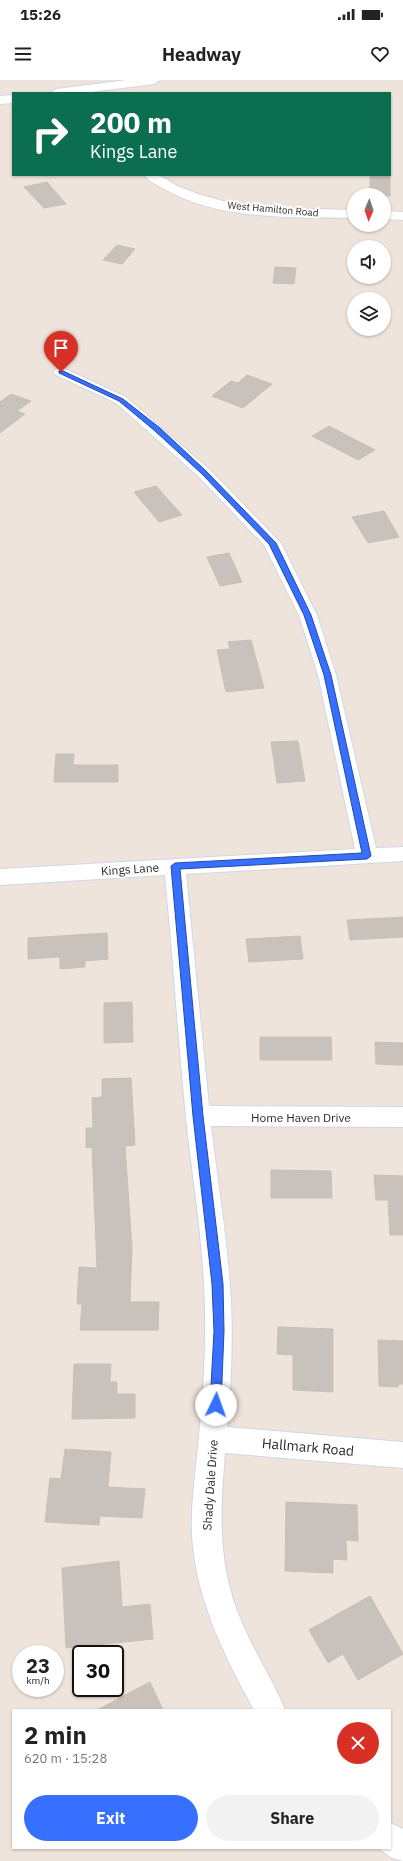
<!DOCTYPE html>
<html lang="en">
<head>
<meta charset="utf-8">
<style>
  :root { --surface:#fff; --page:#f2f2f2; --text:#222; --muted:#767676; --accent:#3770ff }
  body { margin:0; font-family:"IBM Plex Sans",sans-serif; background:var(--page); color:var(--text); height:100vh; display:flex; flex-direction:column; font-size:15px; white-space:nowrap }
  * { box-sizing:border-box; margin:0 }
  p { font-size:13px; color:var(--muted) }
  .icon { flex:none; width:22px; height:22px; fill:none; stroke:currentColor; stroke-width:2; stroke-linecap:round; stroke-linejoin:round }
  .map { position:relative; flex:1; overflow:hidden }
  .details { position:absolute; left:12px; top:1629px; width:379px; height:140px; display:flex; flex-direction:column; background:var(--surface); border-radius:0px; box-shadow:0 1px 3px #0004 }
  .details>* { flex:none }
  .hud { position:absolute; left:12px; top:12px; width:379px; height:84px; border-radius:0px; box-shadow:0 1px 3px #0004; background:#0b6e4f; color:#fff; overflow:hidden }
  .needle { width:26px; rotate:182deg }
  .tools { position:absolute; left:347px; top:108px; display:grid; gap:8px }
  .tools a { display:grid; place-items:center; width:44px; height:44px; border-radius:50%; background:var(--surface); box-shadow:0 1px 3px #0004; font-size:20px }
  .speed { position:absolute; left:12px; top:1565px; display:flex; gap:8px; font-size:20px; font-weight:700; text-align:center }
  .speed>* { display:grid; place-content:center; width:52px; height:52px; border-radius:50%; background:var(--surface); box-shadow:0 1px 3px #0004; line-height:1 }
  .speed small { font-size:10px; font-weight:400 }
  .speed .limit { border:2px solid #111; border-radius:6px; background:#fff; color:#111 }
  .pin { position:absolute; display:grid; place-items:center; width:34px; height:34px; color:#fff; margin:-41px -17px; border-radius:50% 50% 50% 0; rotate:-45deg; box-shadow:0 0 4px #0007 }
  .pin .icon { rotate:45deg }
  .me { position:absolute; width:44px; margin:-22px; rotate:3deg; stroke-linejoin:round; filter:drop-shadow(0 0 3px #0008) }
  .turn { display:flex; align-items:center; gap:14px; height:84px; padding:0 12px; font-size:18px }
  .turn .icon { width:52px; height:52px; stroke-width:2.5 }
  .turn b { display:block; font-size:28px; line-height:34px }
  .round { display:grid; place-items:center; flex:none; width:42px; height:42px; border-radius:21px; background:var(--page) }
  .headline { display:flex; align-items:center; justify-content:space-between; height:68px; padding:0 12px }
  h1 { font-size:24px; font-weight:700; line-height:30px }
  .action { display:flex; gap:8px; margin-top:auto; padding:8px 12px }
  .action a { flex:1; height:46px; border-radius:24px; background:var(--accent); color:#fff; font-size:16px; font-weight:700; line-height:46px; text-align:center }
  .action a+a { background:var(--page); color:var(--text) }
  .status { display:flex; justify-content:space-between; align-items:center; height:28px; padding:0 20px; background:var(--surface); direction:ltr }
  .status svg { height:11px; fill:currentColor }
  header { display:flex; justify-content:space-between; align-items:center; height:52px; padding:0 12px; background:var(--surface); font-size:18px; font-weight:700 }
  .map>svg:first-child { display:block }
  .building { fill:#c9c1bb; stroke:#c9c0b5 }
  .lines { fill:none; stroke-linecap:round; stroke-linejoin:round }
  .minor-casing { stroke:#d0d6e5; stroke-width:2 }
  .minor { fill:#fff; fill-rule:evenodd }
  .route { fill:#3770ff; stroke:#2449a6 }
  .labels { text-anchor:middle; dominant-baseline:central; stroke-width:4; stroke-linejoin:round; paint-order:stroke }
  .far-street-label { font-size:10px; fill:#2b2b2b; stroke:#fff }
  .street-label { font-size:12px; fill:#2b2b2b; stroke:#fff }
  .near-street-label { font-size:14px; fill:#2b2b2b; stroke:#fff }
</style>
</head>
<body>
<div class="status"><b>15:26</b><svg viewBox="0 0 49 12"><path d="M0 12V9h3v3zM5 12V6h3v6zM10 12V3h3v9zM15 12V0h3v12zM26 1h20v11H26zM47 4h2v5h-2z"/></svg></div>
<header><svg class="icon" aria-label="menu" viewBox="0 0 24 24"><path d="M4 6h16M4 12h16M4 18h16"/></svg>Headway<svg class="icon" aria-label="heart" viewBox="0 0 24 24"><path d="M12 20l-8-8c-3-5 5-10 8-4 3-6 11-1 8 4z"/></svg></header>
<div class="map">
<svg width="403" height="1781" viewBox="0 0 403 1781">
  <rect width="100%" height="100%" fill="#eee4db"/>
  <g class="building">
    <path d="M370,95H390V116L370,115Z"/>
    <path d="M47,102L66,124L44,128L24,107Z"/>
    <path d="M117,165L135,169L122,184L103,180Z"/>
    <path d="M275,187L296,188L294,204L273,203Z"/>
    <path d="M247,295L272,304L243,328L212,316L231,301L238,303Z"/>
    <path d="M11,314L31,321L17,331L25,334L0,353V322Z"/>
    <path d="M329,346L375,370L358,380L312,356Z"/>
    <path d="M156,406L182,435L159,442L134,412Z"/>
    <path d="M384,431L399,457L368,463L352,437Z"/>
    <path d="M229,473L242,502L220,506L207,477Z"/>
    <path d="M251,560L264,608L226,612L217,570L230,569L228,562Z"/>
    <path d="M298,661L305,701L277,703L271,662Z"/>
    <path d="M56,674H74L73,685H118V702H54Z"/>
    <path d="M403,837V857L350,860L347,840Z"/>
    <path d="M107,853L108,879L85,881V887L60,889V877L28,879V858Z"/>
    <path d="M300,856L303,879L249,882L246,859Z"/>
    <path d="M132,922L133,962L104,963V923Z"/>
    <path d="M260,957H331L332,980H260Z"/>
    <path d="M375,962L403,963V985L376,984Z"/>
    <path d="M131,998L135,1065L125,1066L132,1168L130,1222H159L158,1250H80L82,1224H77L79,1187L97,1188L92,1067L86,1068V1048H93L92,1018L102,1017V999Z"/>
    <path d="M271,1090L331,1091L332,1118H271Z"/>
    <path d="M374,1095L403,1096V1155H390L388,1120H376Z"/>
    <path d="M278,1247L333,1249V1312L293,1310V1275L277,1274Z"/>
    <path d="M378,1260L403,1261V1304H399L398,1307L379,1306Z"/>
    <path d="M74,1284H111L110,1302H117V1314H135V1338L72,1339Z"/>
    <path d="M65,1369L111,1372L108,1407L145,1409L142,1438L100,1436L99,1445L45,1442L50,1398L61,1399Z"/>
    <path d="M286,1422L357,1425L358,1461L346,1460L347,1480L333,1479V1493L285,1491Z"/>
    <path d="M119,1481L122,1527L150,1524L153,1559L66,1568L62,1488Z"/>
    <path d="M370,1516L403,1574L358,1600L343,1574L328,1583L309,1550Z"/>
    <path d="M150,1602L163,1630H97Z"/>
  </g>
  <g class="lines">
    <defs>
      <g id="minor">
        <path d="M127,0H160L154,4L83,13H50L56,9Z"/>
        <path d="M13,15V23L0,24V16Z"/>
        <path d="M144,95H159L177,106L201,115L223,121L275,128L354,130V138C291,137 217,141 161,107C155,104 147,100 144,95Z"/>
        <path d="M384,131L403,132V140L384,139Z"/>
        <path d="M61,287L126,317L210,390L281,463L317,535L336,595L376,768L403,767V781L186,794L209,1026L403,1027V1047L211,1046C218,1105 228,1163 231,1222C233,1264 231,1306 227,1347L403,1362V1388L225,1373C220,1434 217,1485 242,1543C255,1573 273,1600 285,1630H254C226,1579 199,1525 193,1467C189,1430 196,1393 199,1356C204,1305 207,1254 204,1203C201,1148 192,1093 186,1038C178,957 173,876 165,795L0,805V789L355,769L318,595L299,535L264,465L198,396L116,323L56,295L53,292L56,289Z"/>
        <path d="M390,1743L403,1749V1781L392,1778L378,1768H390Z"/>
      </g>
    </defs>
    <use href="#minor" class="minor-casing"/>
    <use href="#minor" class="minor"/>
  </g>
  <path class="route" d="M59,291H63L123,319L160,348L206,391L276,463L311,535L331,595L371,776L367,779L180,789L203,1036L223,1204L224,1251L221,1325L220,1329L216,1330L212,1329L210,1325L214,1251L212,1204L193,1036L171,786L175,783L362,773L324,595L304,535L269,464L202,394L155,351L119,321L59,293Z"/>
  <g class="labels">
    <g class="far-street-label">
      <text transform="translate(273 129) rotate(5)">West Hamilton Road</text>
    </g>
    <g class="street-label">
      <text transform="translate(130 789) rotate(-4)">Kings Lane</text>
      <text x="301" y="1037">Home Haven Drive</text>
      <text transform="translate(210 1405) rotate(-86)">Shady Dale Drive</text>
    </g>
    <g class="near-street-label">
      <text transform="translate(308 1367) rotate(5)">Hallmark Road</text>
    </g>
  </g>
</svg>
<div class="tools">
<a><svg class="needle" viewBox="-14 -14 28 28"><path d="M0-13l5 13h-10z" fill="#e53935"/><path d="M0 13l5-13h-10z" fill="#767676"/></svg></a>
<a><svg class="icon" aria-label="sound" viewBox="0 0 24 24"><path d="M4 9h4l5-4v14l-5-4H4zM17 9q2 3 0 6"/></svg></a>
<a><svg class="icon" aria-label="layers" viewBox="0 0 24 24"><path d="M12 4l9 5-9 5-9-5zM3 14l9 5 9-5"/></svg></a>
</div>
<div class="speed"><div>23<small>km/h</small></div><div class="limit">30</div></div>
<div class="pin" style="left:61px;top:292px;background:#d93025"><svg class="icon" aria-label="arrive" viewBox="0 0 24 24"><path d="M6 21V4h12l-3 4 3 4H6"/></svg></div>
<svg class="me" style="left:216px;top:1325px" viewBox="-20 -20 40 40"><circle r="19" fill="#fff"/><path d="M0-13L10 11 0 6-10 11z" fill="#3770ff"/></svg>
<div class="hud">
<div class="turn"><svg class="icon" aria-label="right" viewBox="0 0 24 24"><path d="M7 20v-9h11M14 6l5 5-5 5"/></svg><div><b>200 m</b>Kings Lane</div></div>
</div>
<section class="details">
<div class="headline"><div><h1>2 min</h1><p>620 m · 15:28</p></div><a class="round" style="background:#d93025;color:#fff"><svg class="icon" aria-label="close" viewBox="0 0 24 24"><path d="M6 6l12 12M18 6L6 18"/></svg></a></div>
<div class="action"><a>Exit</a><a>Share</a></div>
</section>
</div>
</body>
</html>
